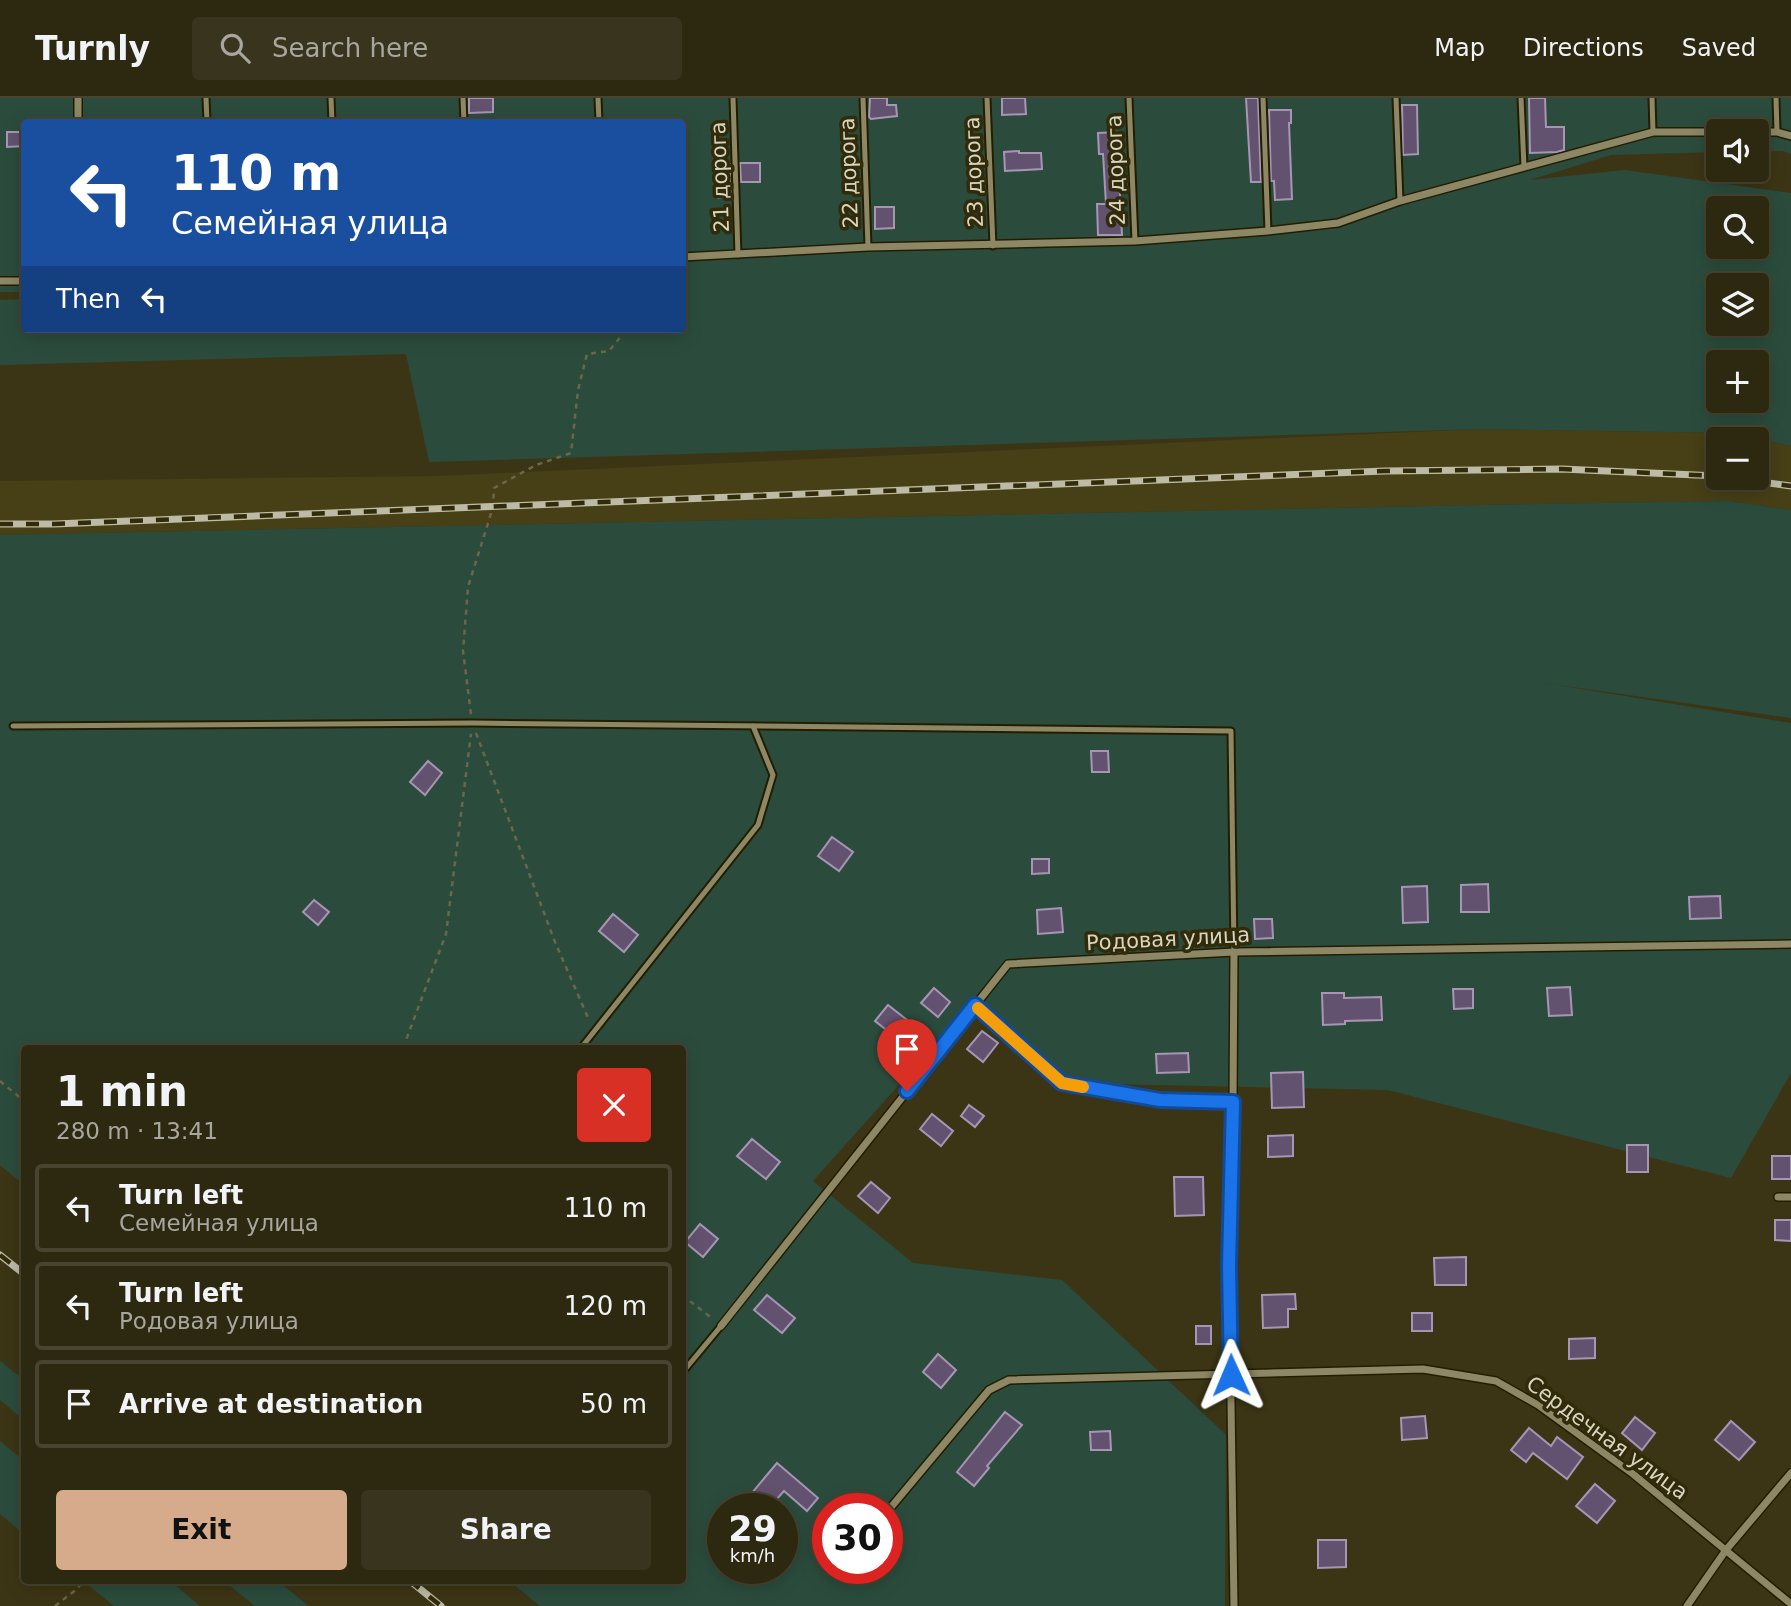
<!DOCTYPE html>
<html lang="en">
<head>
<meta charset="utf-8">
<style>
  :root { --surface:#2d2810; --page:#39341e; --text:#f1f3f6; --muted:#a7a69f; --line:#484430; --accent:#d6ab8b }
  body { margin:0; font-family:"DejaVu Sans",sans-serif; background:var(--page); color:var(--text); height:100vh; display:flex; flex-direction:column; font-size:26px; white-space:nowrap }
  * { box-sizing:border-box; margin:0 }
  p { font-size:23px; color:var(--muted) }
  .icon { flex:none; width:38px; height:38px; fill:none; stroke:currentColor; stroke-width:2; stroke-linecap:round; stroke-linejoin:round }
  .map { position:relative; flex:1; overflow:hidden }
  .sheet { position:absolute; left:21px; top:947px; width:665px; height:539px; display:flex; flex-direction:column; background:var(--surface); border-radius:7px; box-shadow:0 4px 18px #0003,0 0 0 2px var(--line) }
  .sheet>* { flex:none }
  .guide { position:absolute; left:21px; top:21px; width:665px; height:214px; border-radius:7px; box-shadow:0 4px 18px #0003,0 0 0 2px var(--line); background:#1a4fa0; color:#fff; overflow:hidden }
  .fabs { position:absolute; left:1706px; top:21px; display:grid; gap:14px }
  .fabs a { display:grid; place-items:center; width:63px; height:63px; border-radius:7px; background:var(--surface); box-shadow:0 4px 18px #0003,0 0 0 2px var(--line); font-size:35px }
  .speed { position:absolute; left:707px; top:1395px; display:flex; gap:14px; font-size:35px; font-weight:700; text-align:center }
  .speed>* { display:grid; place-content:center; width:91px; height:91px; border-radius:50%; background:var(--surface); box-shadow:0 4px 18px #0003,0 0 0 2px var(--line); line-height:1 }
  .speed small { font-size:18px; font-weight:400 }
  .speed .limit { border:10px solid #d22; background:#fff; color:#111 }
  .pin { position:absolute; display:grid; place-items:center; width:60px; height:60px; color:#fff; margin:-72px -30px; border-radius:50% 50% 50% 0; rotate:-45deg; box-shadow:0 0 7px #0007 }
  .pin .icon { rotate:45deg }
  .me { position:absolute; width:77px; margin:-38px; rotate:359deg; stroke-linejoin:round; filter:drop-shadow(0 0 5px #0008) }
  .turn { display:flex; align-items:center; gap:24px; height:147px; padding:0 35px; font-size:32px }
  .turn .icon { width:91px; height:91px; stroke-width:2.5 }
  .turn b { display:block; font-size:49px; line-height:60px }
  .then { display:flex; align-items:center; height:66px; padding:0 35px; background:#0003; gap:14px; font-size:26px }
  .round { display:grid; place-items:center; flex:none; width:74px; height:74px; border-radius:7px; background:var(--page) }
  .headline { display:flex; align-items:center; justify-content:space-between; height:119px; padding:0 35px }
  h1 { font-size:42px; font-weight:800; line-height:52px }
  .cta { display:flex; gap:14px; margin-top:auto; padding:14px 35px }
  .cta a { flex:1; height:80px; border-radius:7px; background:var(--accent); color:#111; font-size:28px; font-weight:800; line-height:80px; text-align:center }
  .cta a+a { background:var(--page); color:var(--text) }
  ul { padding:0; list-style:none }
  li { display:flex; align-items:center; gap:21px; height:88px; margin:0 14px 10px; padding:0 21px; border:4px solid var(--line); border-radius:7px }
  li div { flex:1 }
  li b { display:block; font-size:26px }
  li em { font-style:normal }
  header { display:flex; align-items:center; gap:42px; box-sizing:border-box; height:98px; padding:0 35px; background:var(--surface); border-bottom:2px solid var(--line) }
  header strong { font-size:33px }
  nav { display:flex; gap:38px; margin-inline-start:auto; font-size:24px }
  .search { width:490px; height:63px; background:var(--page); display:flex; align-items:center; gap:18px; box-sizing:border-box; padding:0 24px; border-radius:7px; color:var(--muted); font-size:26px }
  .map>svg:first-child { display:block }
  .built { fill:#473f16; fill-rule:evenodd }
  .green { fill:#2b4c3d; fill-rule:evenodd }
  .building { fill:#63526f; stroke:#a795b4; stroke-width:2 }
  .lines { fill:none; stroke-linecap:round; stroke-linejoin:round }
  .lane-casing { stroke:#231d00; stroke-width:9 }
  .street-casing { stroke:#231d00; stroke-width:10 }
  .path { stroke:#6c664a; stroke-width:2.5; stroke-dasharray:5 5; stroke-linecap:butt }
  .lane { stroke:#8e8765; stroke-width:5 }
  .street { stroke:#8e8765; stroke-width:7 }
  .rail-casing { stroke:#bdbaa5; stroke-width:7 }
  .rail { stroke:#312b0a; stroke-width:4.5; stroke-dasharray:13; stroke-linecap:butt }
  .route-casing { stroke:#114b97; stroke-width:18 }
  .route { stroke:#1a73e8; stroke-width:12 }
  .slow { stroke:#f59e0b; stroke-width:12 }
  .labels { text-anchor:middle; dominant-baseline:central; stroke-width:7; stroke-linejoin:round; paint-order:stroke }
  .street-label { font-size:21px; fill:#d7d4c2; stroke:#312b0a }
</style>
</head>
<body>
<header>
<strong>Turnly</strong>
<div class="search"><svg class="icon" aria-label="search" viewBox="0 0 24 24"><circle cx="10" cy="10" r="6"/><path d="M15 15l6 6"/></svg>Search here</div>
<nav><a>Map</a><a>Directions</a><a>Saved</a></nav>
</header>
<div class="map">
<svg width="1791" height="1508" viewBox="0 0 1791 1508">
  <rect width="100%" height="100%" fill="#3c3515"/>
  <path class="built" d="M1480,331L1732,335L1791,348V412L1729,403L1484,407L0,437V383L435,378ZM1718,341H1757V380H1718Z"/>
  <g class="green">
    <path d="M0,0H1791V56L1783,53H1757V33H1718V54L1611,57L1530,82L1625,72L1791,95V348L1732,335L1480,331L429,364L406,256L0,267V202L24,201V231H682V24H24V194H0ZM1718,110H1757V149H1718ZM1718,187H1757V226H1718ZM1718,264H1757V303H1718Z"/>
    <path d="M1729,403L1791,412V620L1544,585L1791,625V975L1731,1080L1388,992L1062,985L972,905L813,1083L913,1165L1062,1182L1226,1337L1225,1508H540L508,1482H682V950H24V1087L0,1067V437L1484,407ZM723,1410H782V1470H723ZM828,1410H887V1470H828Z"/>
    <path d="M0,1263L24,1282V1322L0,1302Z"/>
    <path d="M0,1343L24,1363V1436L0,1416Z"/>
    <path d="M82,1482H169L200,1508H114Z"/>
    <path d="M223,1482H276L309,1508H255Z"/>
  </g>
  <g class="building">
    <path d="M469,0H493V14L469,15Z"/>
    <path d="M870,0H887V7H896L897,18L871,21L869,19Z"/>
    <path d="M1002,0H1025L1026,16L1002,17Z"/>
    <path d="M1246,0H1258L1261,84H1251Z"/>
    <path d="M1529,0H1545L1546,29H1564V52L1557,54L1530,55Z"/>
    <path d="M1402,7H1417L1418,56L1403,57Z"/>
    <path d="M1269,12H1291V25H1289L1292,101L1275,102L1274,83H1271Z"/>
    <path d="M7,34H24V48L7,49Z"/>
    <path d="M1117,34L1122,137H1098L1097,106H1106L1103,56H1099L1098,35Z"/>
    <path d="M1019,53V55H1041L1042,71L1005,73L1004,54Z"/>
    <path d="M740,65H760V84H741Z"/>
    <path d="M720,66H730L731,100H718L717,86H721Z"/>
    <path d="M875,109H894V130L875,131Z"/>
    <path d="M1091,653H1108L1109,674H1092Z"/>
    <path d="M428,663L442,675L425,697L410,684Z"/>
    <path d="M832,739L853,754L839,773L818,758Z"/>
    <path d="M1032,761H1049V775L1032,776Z"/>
    <path d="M1488,786L1489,814H1461V787Z"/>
    <path d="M1427,788L1428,824L1403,825L1402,789Z"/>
    <path d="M1720,798L1721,820L1690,821L1689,799Z"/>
    <path d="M314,802L329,814L318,827L303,814Z"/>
    <path d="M1061,810L1063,834L1038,836L1037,812Z"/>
    <path d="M613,816L638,837L624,854L599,833Z"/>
    <path d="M1254,821H1272L1273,840L1255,841Z"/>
    <path d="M1570,889L1572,917L1549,918L1547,890Z"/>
    <path d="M934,890L950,904L938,919L921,905Z"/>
    <path d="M1453,891H1473V910L1454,911Z"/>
    <path d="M1322,895H1344V900L1381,899L1382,922L1345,923V926L1323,927Z"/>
    <path d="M888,907L911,925L898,941L875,923Z"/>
    <path d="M982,933L998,945L983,964L967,951Z"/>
    <path d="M1188,955L1189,974L1157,975L1156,956Z"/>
    <path d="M1303,974L1304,1009L1272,1010L1271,975Z"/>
    <path d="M969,1007L984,1018L975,1029L961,1018Z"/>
    <path d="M932,1016L953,1033L941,1048L920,1031Z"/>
    <path d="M1293,1037V1058L1268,1059V1038Z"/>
    <path d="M752,1041L780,1064L766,1081L737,1058Z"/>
    <rect x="1627" y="1047" width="21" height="27"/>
    <rect x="1772" y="1058" width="19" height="23"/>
    <path d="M1174,1079H1203L1204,1117L1175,1118Z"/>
    <path d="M871,1084L890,1100L878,1115L858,1098Z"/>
    <path d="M1775,1122H1791V1143L1775,1142Z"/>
    <path d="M700,1126L718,1141L703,1159L685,1144Z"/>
    <path d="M1466,1159V1187H1435L1434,1160Z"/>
    <path d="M1295,1196L1296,1211H1288V1229L1263,1230L1262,1197Z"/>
    <path d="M767,1197L795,1220L782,1235L754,1212Z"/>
    <rect x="1412" y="1215" width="20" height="18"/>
    <rect x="1196" y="1228" width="15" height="18"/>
    <path d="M1595,1240V1260L1569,1261V1241Z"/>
    <path d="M938,1256L956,1272L941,1290L923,1274Z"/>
    <path d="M1005,1314L1022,1327L987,1368L989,1370L974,1388L957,1374Z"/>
    <path d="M1425,1318L1427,1340L1402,1342L1401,1320Z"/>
    <path d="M1635,1319L1655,1335L1642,1352L1622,1335Z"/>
    <path d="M1731,1323L1755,1344L1739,1362L1715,1342Z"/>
    <path d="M1529,1330L1551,1348L1557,1339L1583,1359L1567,1381L1533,1355L1526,1364L1511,1352Z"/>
    <path d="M1110,1333L1111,1352H1091L1090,1334Z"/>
    <path d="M777,1365L818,1400L807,1413L784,1393L769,1410L751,1396Z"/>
    <path d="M1595,1386L1615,1403L1597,1425L1576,1408Z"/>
    <path d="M1318,1442H1346V1469L1318,1470Z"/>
  </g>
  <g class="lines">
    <defs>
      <g id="lane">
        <path d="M206,0L207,24"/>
        <path d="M331,0L332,24"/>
        <path d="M463,0L464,24"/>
        <path d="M598,0L599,24"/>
        <path d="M733,0L738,157"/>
        <path d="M863,0L868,149"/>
        <path d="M987,0L993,148"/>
        <path d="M1129,0L1135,143"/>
        <path d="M1263,0L1268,133"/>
        <path d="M1396,0L1400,103"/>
        <path d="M1521,0L1524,69"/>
        <path d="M1652,0L1653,34"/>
        <path d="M1776,0L1777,34"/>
        <path d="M13,628L472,625L1231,633L1234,854"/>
        <path d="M581,950L758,727L773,677L753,628"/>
        <path d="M682,1275L721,1228"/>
      </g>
      <g id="street">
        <path d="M78,0V24"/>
        <path d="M1757,34H1777L1791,38"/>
        <path d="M682,159L868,149L1135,143L1268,133L1338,125L1400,103L1653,34H1718"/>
        <path d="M0,183H24"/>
        <path d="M975,907L1062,985L1160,1002L1233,1004L1229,1168L1234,1508"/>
        <path d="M1233,1004L1234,854"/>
        <path d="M1778,1099H1791"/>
        <path d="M721,1228L1008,866L1234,854L1791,846"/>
        <path d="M887,1414L989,1292L1009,1282L1423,1271L1496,1283L1538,1307L1633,1376L1791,1506"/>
        <path d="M1687,1508L1726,1452L1791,1375"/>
      </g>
    </defs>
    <use href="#lane" class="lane-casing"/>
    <use href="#street" class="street-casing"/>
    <g class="path">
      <path d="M471,616L463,553L468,489L493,409L494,390L536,367L571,355L578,292L587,256L609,253L627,231"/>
      <path d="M476,635L555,844L589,922"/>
      <path d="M403,950L446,836L471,636"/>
      <path d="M0,983L24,1003"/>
      <path d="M682,1197L713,1221"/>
      <path d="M55,1508L77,1491L84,1482"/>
    </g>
    <use href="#lane" class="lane"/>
    <use href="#street" class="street"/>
    <defs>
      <g id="rail">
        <path d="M1730,380L1791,388"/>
        <path d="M0,426H54L1385,373L1562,371L1718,378"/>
        <path d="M0,1157L24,1176"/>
        <path d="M409,1482L441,1508"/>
      </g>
    </defs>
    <use href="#rail" class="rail-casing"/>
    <use href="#rail" class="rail"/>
  </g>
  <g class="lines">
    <defs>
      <path id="route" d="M907,993L975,907L1062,985L1160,1002L1233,1004L1229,1168L1231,1277"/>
    </defs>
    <use href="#route" class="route-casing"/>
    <use href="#route" class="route"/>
    <path class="slow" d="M978,910L1062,985L1083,989"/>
  </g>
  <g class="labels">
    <g class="street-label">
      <text transform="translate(1116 72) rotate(-92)">24 дорога</text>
      <text transform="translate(974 74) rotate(-92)">23 дорога</text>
      <text transform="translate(849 75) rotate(-92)">22 дорога</text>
      <text transform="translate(720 79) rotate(-92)">21 дорога</text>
      <text transform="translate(1168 841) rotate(-3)">Родовая улица</text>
      <text transform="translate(1607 1340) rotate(36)">Сердечная улица</text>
    </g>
  </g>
</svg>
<div class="fabs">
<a><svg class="icon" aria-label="sound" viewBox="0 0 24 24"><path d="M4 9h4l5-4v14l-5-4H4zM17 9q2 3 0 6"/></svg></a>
<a><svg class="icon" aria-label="search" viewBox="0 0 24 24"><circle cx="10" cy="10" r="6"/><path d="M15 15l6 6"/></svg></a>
<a><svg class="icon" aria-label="layers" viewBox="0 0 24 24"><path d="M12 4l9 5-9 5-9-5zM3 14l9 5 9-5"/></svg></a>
<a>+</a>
<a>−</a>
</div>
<div class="speed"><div>29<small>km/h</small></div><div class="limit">30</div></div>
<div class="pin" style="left:907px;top:993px;background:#d93025"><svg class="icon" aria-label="arrive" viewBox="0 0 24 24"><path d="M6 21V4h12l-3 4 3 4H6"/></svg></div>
<svg class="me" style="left:1231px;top:1277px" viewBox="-20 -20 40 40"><path d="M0-17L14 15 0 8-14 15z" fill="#1a73e8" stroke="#fff" stroke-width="4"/></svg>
<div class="guide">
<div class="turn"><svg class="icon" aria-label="left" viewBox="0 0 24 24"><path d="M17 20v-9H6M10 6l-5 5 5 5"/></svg><div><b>110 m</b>Семейная улица</div></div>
<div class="then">Then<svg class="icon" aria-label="left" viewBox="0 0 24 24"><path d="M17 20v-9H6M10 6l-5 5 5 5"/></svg></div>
</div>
<section class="sheet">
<div class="headline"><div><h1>1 min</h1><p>280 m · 13:41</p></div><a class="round" style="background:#d93025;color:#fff"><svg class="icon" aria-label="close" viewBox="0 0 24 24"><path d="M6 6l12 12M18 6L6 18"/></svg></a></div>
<ul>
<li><svg class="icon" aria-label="left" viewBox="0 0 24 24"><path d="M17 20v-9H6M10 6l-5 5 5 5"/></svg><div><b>Turn left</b><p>Семейная улица</p></div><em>110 m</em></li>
<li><svg class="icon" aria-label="left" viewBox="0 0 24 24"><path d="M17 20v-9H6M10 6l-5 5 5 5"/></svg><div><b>Turn left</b><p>Родовая улица</p></div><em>120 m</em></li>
<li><svg class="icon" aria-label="arrive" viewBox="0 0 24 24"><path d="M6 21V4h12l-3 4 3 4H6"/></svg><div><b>Arrive at destination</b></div><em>50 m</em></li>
</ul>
<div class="cta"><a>Exit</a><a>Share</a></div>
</section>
</div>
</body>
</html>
